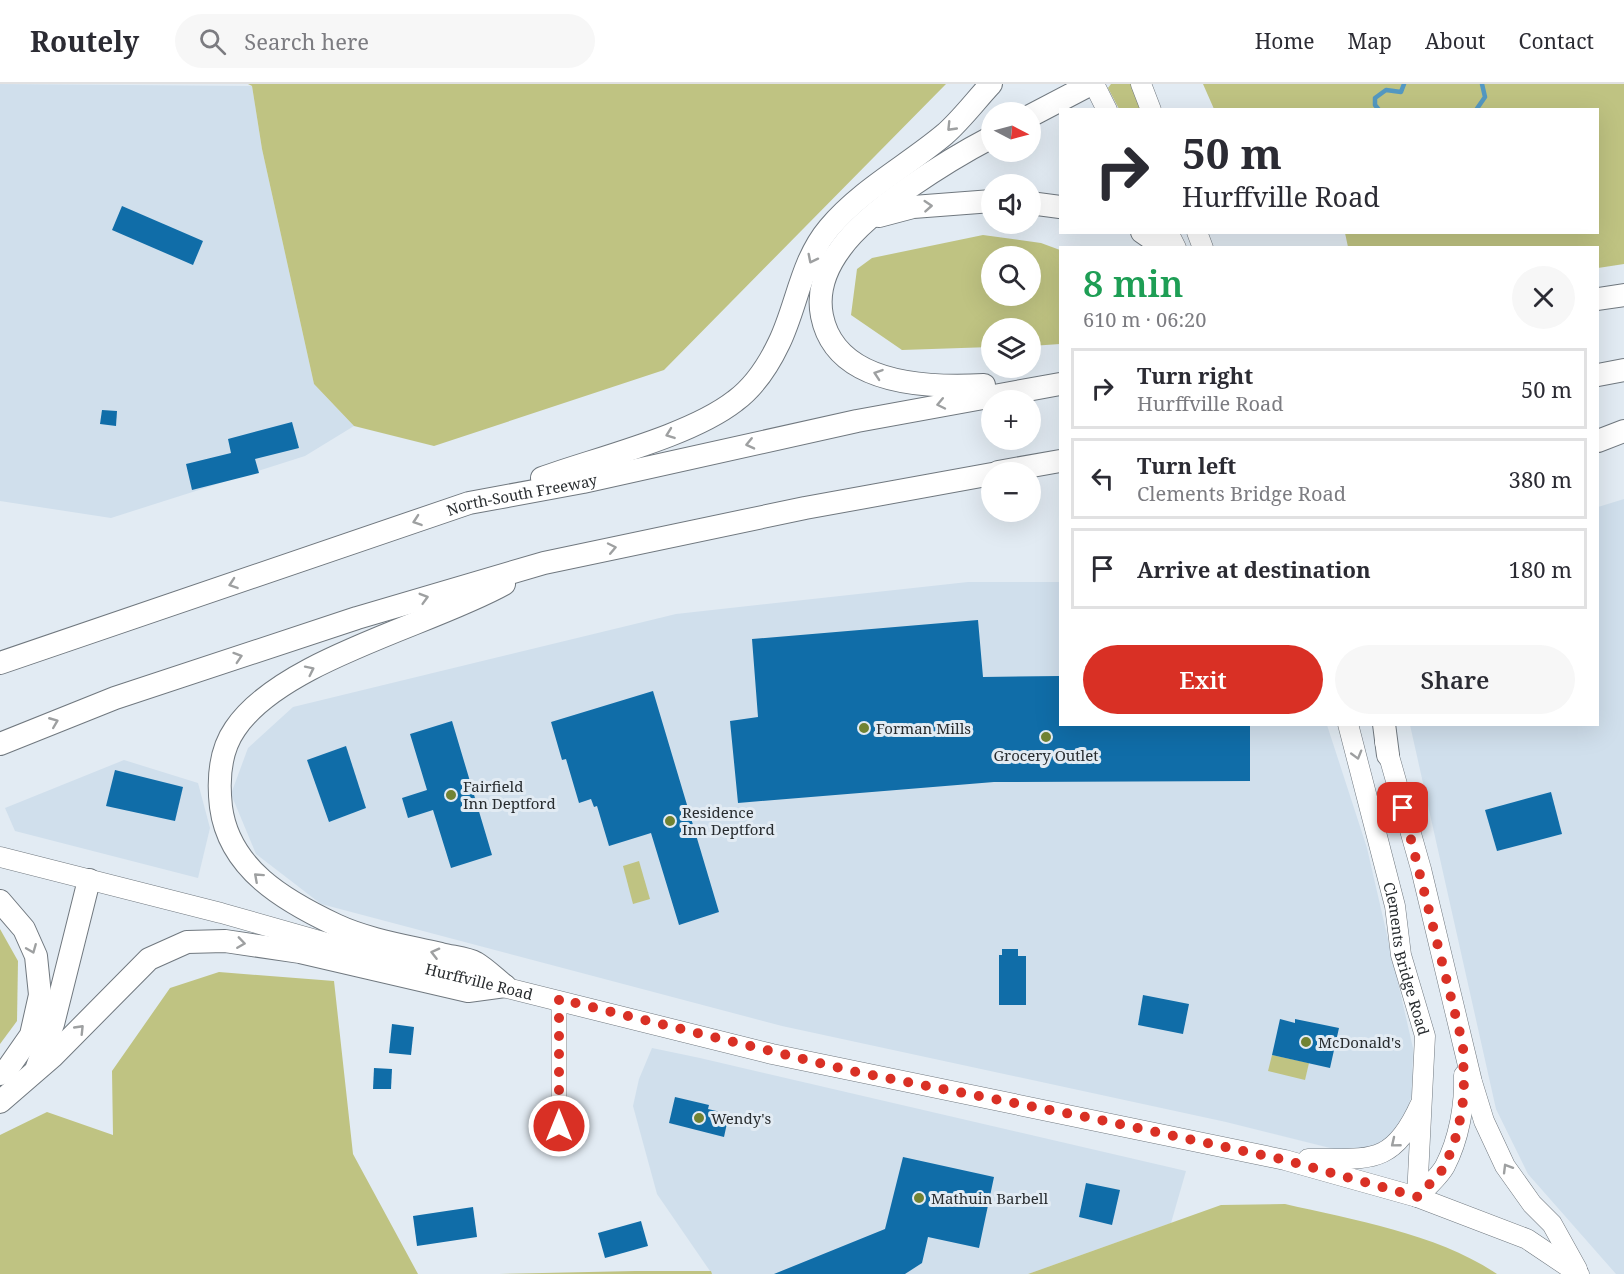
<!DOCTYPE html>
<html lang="en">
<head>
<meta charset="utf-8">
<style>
  :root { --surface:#fff; --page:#f7f7f7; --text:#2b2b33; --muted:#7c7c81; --line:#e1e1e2; --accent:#d93025 }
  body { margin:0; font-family:"Noto Serif",serif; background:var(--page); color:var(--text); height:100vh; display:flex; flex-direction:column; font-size:22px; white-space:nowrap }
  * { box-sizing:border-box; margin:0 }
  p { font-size:20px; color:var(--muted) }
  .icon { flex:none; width:33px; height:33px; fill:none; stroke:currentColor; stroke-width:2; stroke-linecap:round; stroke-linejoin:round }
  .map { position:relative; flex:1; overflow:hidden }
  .side { position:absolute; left:1059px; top:162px; width:540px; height:480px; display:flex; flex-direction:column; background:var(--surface); border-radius:0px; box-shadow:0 6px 24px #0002 }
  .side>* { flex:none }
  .banner { position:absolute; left:1059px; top:24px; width:540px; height:126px; border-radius:0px; box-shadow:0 6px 24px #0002; background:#fff; color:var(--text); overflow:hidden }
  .needle { width:39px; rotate:96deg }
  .controls { position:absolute; left:981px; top:18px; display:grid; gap:12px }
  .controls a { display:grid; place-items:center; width:60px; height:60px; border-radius:50%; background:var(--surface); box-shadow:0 6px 24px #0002; font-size:30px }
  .pin { position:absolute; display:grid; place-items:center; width:51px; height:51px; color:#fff; margin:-26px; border-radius:12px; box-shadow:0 3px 9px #0006 }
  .me { position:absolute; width:66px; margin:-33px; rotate:0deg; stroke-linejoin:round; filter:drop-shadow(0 0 4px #0008) }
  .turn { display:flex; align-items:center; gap:21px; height:126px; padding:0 24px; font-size:27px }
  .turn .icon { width:78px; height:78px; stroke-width:2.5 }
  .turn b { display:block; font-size:42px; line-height:51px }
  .round { display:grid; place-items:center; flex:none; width:63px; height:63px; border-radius:32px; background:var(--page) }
  .summary { display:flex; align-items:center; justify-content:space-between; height:102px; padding:0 24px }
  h1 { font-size:36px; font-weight:600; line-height:45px; color:#1e9e55 }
  .button { display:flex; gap:12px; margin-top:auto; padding:12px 24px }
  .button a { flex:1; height:69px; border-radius:36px; background:var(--accent); color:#fff; font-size:24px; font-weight:600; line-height:69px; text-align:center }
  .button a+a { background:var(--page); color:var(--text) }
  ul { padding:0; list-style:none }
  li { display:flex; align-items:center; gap:18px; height:81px; margin:0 12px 9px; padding:0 12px; border:3px solid var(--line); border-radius:0px }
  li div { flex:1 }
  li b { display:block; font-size:22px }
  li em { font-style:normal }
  header { display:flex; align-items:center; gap:36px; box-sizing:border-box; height:84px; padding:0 30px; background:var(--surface); border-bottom:2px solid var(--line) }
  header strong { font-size:28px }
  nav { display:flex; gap:33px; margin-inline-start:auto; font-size:21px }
  .search { width:420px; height:54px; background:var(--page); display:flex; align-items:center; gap:15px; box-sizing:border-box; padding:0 21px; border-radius:33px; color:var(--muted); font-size:22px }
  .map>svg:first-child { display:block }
  .built { fill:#d0dfec }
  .green { fill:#bfc382; fill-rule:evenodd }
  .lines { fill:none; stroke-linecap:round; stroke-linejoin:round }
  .stream { stroke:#5398c1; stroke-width:4.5 }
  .building { fill:#106da8 }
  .minor-casing { stroke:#70787f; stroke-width:16 }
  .major-casing { stroke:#70787f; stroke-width:21 }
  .highway-casing { stroke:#70787f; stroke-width:24 }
  .minor { stroke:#fff; stroke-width:15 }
  .major { stroke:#fff; stroke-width:20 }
  .highway { stroke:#fff; stroke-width:22 }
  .oneway { stroke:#9ea0a1 }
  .route { stroke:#d93025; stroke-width:10; stroke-dasharray:0 18 }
  .poi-dot { fill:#718333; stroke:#e2ebf3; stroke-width:2 }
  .labels { text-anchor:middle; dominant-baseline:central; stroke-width:6; stroke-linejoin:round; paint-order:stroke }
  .street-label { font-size:15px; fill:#282c2f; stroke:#e2ebf3 }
  .poi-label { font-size:15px; fill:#282c2f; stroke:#e2ebf3; text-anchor:start }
</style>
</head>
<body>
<header>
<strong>Routely</strong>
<div class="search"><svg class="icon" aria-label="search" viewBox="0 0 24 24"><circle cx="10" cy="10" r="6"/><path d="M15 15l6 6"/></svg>Search here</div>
<nav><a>Home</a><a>Map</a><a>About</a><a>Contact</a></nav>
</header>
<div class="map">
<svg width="1624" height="1190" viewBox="0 0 1624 1190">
  <rect width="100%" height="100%" fill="#e2ebf3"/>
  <g class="built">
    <path d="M0,0L252,2L262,65L314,300L354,342L305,372L111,434L0,417Z"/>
    <path d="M1624,415V1190H1616L1528,1090L1496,1025L1410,641L1598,640V423Z"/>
    <path d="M968,498H1060V640L1327,641L1367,764L1413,964L1412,1009L1403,1044L1374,1066L1346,1068L1226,1038L782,942L321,820L256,770L231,710L248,664L293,623L676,530Z"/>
    <path d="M124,676L198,699L210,744L198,794L15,747L5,724Z"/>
    <path d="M652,964L700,974L1186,1087L1171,1139L1028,1190H712L657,1110L633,1022L639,995Z"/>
  </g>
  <g class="green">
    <path d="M248,0H946L664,286L434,362L354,342L314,300L262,65L252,2Z"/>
    <path d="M1111,0H1133L1142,25H1119L1108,4Z"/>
    <path d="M1203,0H1624V180L1598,184V164L1348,163L1345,149L1598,148V26L1214,25Z"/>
    <path d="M983,151L1041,159L1060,166V260L1031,262L1030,244H992L991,263L902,266L851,231L857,185L872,174ZM992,172H1030V212H992Z"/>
    <path d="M639,777L650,815L633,820L623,782Z"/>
    <path d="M0,845L18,877L17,937L0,960Z"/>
    <path d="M219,888L334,897L353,1070L418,1190H0V1051L47,1028L113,1051L112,987L170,904Z"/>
    <path d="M1272,971L1309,979L1305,996L1268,987Z"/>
    <path d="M1285,1120C1354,1136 1438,1150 1497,1190H1028L1221,1121Z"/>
    <path d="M635,1187H711L712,1190H499Z"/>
  </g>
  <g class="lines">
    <g class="stream">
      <path d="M1379,26L1375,21V14L1386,6L1401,8L1404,0"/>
      <path d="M1476,26L1485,13L1482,0"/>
    </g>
  </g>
  <g class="building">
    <path d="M122,122L203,157L193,181L112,146Z"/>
    <path d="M102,326L117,327L116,342L100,340Z"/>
    <path d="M292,338L299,364L255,375L259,389L192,406L186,380L231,369L228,355Z"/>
    <path d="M978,536L983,593L1060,592V640H1250V697L994,698L738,719L730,637L758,633L752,555Z"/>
    <path d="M653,607L719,828L679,841L651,749L609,762L597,722L594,723L591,715L579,719L566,675L562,676L551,638Z"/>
    <path d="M452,637L492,771L451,784L433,726L408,734L402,714L427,706L410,650Z"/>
    <path d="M346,662L366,724L329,738L307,676Z"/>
    <path d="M115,686L183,703L175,737L106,722Z"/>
    <path d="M1551,708L1562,750L1497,767L1485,726Z"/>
    <path d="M1002,865H1018V872H1026V921H999V871H1002Z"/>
    <path d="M1143,911L1189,920L1183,950L1138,941Z"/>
    <path d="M1280,935L1295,939V935L1339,944L1330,984L1272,971Z"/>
    <path d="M392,940L414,943L411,971L389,969Z"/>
    <path d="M374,984L392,985L391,1005H373Z"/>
    <path d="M675,1013L709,1021L708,1025L729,1030L724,1053L669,1039Z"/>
    <path d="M903,1073L994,1093L979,1164L928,1153L922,1179L905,1190H774L885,1145Z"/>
    <path d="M1086,1099L1120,1106L1112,1141L1079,1133Z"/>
    <path d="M473,1123L477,1153L417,1162L413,1132Z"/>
    <path d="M641,1137L648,1162L605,1174L598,1149Z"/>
  </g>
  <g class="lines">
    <defs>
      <path id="minor" d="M559,915V1063"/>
      <g id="major">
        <path d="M1094,0L1107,26"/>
        <path d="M1141,0L1151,26"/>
        <path d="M1168,148L1176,164"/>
        <path d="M1197,148L1203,164"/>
        <path id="s1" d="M1348,640L1395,822L1401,871L1425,952L1417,1113"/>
        <path d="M1385,658L1421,785L1472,998L1484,1037L1505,1082L1532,1120L1552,1140L1577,1185"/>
        <path id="s2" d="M0,773L221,829L334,861L772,970L1285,1076L1417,1113L1527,1155L1579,1190"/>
        <path d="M1308,1075C1369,1074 1392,1083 1420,1021"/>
        <path d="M1417,1113C1426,1104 1439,1093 1445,1082C1459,1055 1465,1021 1464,991"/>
      </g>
      <g id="highway">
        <path d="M1030,32L1091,0"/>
        <path d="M1030,119L1060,123"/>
        <path d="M879,132L913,123L992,117"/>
        <path d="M1142,148L1165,164"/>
        <path d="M1598,215L1624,211"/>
        <path d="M1598,291L1624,286"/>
        <path d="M984,301C929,304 836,302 822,232C817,207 826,184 841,164C869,125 948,76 992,53"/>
        <path d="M1598,357L1624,347"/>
        <path d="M998,388L1060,377"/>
        <path d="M542,394C598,374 690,352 735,317C754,303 769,280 779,259C797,222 801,177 829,144C862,105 907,82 945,50C962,35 976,16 991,0"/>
        <path d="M504,500C431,541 281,576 235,645C219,668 218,697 221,723C229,785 285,817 336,841C368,856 407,862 441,870C452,873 467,874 476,879C486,885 496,895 505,902"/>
        <path id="s3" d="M0,579L469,419L583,398L857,337L1060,300"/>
        <path d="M1384,640L1388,671"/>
        <path d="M0,660L115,614L357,534L544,479L805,424L992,390"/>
        <path d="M0,817L24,845L36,872L40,911L31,951L6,987L0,990"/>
        <path d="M37,983L53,940L89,796"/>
        <path d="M0,1018L52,973L149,875L187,858L225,857L300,868L468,907L505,902"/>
      </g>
    </defs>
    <use href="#minor" class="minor-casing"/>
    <use href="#major" class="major-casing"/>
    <use href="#highway" class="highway-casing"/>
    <use href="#minor" class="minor"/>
    <use href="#major" class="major"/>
    <use href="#highway" class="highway"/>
  </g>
  <defs><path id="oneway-chevron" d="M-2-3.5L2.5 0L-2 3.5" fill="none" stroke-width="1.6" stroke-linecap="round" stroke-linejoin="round" transform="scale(1.5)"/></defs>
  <g class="oneway">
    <use href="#oneway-chevron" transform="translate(951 43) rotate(134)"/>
    <use href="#oneway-chevron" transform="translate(928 122) rotate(-4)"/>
    <use href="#oneway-chevron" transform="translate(812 175) rotate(117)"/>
    <use href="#oneway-chevron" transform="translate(878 290) rotate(-161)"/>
    <use href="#oneway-chevron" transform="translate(941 320) rotate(168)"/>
    <use href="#oneway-chevron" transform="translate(670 350) rotate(160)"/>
    <use href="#oneway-chevron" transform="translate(750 360) rotate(167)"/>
    <use href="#oneway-chevron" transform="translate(417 437) rotate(161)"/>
    <use href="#oneway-chevron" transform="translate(612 464) rotate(-12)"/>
    <use href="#oneway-chevron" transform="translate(233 500) rotate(161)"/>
    <use href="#oneway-chevron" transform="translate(424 514) rotate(-16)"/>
    <use href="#oneway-chevron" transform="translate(238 573) rotate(-18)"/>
    <use href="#oneway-chevron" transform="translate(310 586) rotate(-26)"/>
    <use href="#oneway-chevron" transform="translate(54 638) rotate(-22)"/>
    <use href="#oneway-chevron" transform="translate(1357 671) rotate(74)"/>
    <use href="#oneway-chevron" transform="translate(258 793) rotate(-138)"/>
    <use href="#oneway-chevron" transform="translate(241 859) rotate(8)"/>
    <use href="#oneway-chevron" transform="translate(32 865) rotate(68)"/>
    <use href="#oneway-chevron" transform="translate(435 869) rotate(-166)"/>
    <use href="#oneway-chevron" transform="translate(80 945) rotate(-46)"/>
    <use href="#oneway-chevron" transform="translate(1395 1059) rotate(141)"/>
    <use href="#oneway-chevron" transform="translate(1507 1084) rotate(-121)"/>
  </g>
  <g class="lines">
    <path class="route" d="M559,1042V915L856,988L1096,1035L1285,1076L1418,1113L1445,1083L1458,1047L1464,1011L1463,961L1403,724"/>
  </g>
  <g class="poi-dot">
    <circle cx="864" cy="644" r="6"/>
    <circle cx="1046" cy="653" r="6"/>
    <circle cx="451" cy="711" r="6"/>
    <circle cx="670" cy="737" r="6"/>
    <circle cx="1306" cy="958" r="6"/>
    <circle cx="699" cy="1034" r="6"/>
    <circle cx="919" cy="1114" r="6"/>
  </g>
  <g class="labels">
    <g class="street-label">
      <text stroke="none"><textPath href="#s3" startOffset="549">North-South Freeway</textPath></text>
      <text stroke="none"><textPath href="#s1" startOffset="242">Clements Bridge Road</textPath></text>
      <text stroke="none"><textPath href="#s2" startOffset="495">Hurffville Road</textPath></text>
    </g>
    <g class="poi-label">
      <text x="876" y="644">Forman Mills</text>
      <text x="1046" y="671" text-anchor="middle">Grocery Outlet</text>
      <text x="463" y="702">Fairfield<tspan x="463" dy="17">Inn Deptford</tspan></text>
      <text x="682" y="728">Residence<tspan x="682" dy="17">Inn Deptford</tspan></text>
      <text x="1318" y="958">McDonald's</text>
      <text x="711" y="1034">Wendy's</text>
      <text x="931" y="1114">Mathuin Barbell</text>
    </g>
  </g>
</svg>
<div class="controls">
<a><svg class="needle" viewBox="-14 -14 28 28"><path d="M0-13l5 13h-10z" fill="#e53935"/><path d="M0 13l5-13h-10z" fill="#7c7c81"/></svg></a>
<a><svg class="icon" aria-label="sound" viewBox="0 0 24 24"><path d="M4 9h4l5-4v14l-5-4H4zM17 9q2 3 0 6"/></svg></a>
<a><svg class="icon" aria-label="search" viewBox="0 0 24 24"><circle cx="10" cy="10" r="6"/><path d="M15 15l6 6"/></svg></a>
<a><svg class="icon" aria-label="layers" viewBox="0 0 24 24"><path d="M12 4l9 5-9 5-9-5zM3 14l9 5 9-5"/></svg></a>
<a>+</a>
<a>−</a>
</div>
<div class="pin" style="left:1403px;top:724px;background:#d93025"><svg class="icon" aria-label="arrive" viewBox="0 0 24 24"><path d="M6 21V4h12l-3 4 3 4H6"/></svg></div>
<svg class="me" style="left:559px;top:1042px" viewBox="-20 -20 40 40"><circle r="17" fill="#d93025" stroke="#fff" stroke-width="3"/><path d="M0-11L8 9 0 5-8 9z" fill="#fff"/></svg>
<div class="banner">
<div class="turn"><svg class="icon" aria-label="right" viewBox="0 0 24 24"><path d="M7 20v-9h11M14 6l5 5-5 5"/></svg><div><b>50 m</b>Hurffville Road</div></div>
</div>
<section class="side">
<div class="summary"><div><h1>8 min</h1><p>610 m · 06:20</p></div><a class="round"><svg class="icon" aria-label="close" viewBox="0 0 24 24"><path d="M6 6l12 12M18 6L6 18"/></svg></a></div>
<ul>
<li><svg class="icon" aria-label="right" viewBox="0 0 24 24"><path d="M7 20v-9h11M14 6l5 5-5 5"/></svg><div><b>Turn right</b><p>Hurffville Road</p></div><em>50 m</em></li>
<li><svg class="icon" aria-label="left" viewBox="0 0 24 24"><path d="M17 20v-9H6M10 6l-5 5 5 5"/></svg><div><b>Turn left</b><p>Clements Bridge Road</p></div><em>380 m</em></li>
<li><svg class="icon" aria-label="arrive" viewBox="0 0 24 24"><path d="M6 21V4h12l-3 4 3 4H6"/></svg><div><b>Arrive at destination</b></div><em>180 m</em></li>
</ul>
<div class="button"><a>Exit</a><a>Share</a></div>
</section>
</div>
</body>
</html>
